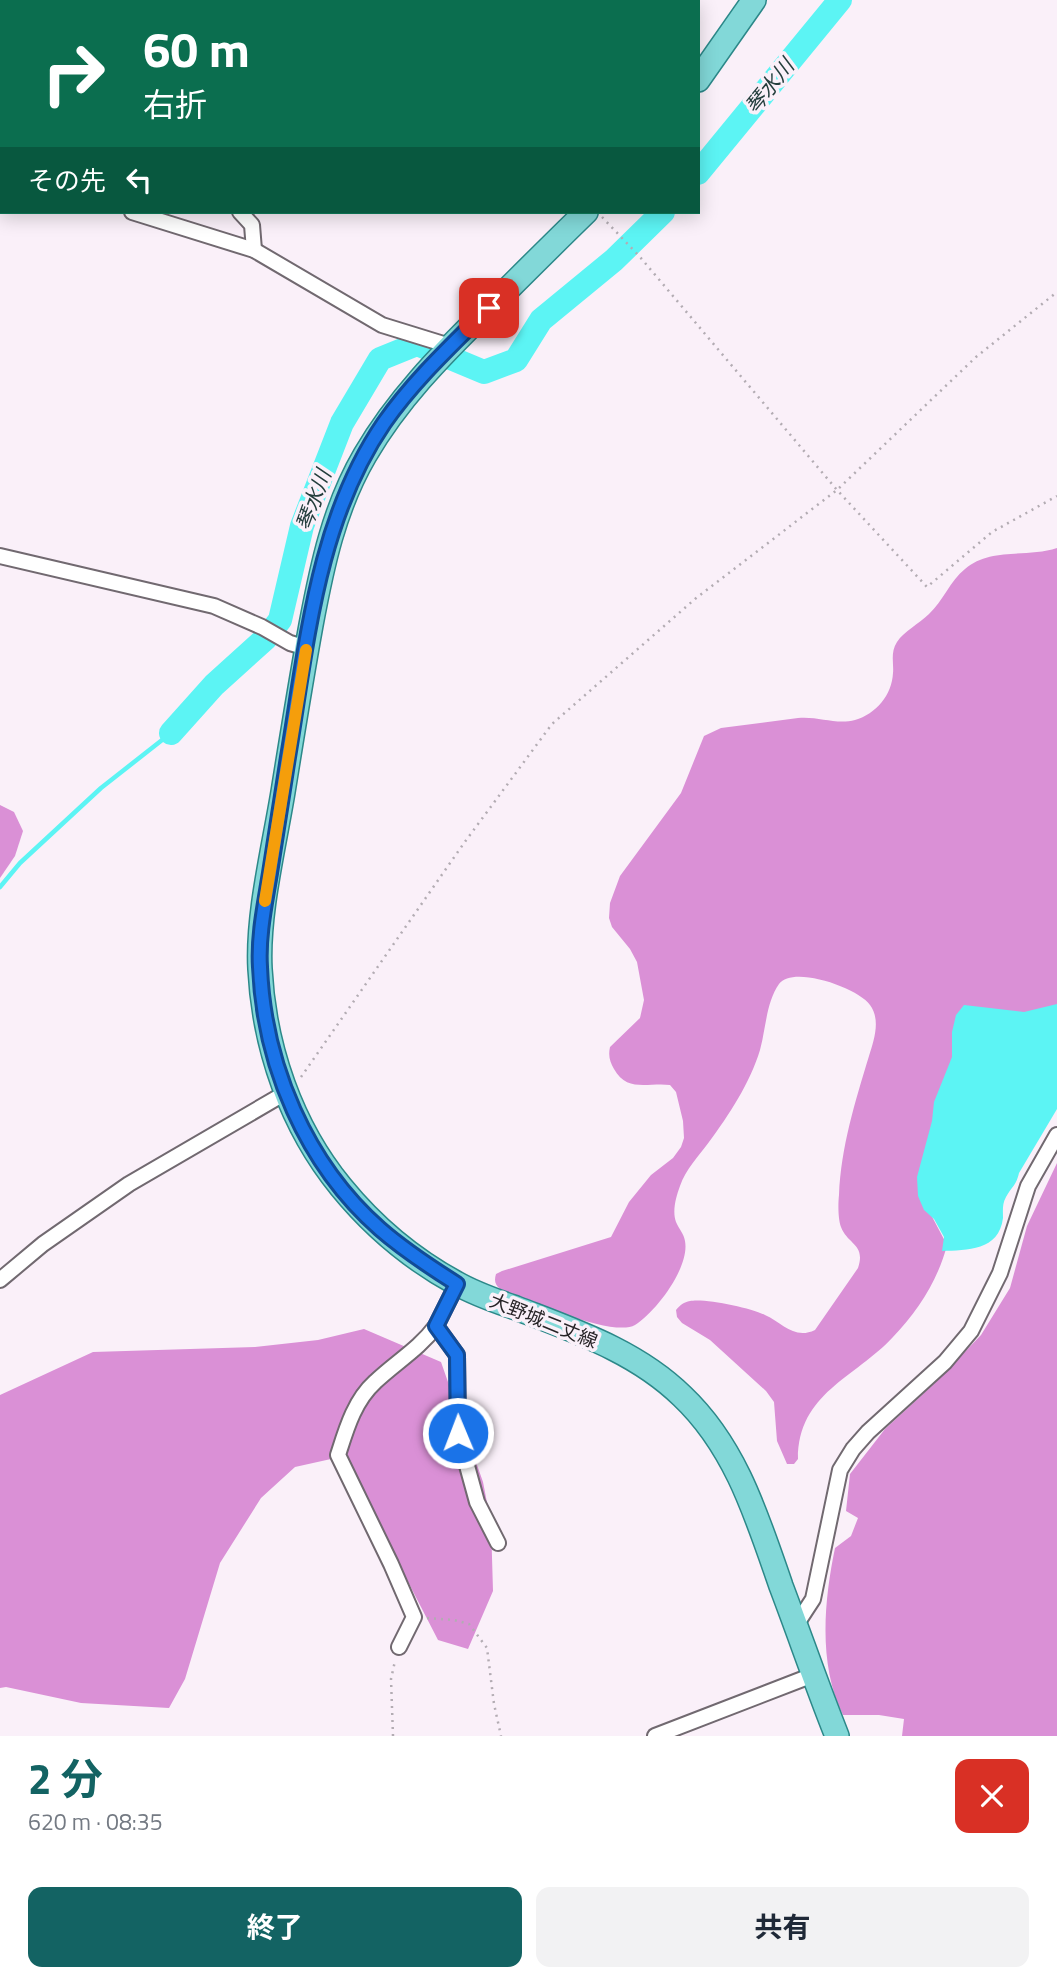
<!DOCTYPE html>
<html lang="ja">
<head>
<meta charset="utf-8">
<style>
  :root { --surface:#fff; --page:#f2f2f3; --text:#1f2937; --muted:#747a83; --accent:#136363 }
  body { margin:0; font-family:"Titillium Web","Noto Sans JP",sans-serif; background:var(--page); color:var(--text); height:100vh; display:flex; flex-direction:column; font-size:26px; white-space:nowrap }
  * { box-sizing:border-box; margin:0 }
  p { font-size:23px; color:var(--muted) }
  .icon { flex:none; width:38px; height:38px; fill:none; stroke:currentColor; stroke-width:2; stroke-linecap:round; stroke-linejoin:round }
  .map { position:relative; height:1736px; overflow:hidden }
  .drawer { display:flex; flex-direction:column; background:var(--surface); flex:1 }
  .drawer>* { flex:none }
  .top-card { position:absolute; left:0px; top:0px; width:700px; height:214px; box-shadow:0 4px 18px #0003; background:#0b6e4f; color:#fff; overflow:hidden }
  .pin { position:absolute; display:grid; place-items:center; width:60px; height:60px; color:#fff; margin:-30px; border-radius:14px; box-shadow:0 4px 10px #0006 }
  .me { position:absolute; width:77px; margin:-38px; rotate:359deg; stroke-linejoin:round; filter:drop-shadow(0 0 5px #0008) }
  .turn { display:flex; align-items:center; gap:24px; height:147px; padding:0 28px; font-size:32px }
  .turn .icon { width:91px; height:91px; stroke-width:2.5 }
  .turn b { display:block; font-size:49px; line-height:60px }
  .then { display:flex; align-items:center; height:66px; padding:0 28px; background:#0003; gap:14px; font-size:26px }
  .round { display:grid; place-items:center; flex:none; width:74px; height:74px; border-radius:14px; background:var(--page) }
  .overview { display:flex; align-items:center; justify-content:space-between; height:119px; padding:0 28px }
  h1 { font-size:42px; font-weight:700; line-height:52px; color:var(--accent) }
  .primary-button { display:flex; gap:14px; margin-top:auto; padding:14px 28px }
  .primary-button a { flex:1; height:80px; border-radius:14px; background:var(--accent); color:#fff; font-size:28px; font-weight:700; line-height:80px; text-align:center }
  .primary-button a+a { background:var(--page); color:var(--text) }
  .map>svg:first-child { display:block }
  .forest { fill:#da90d6 }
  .water { fill:#5cf4f4 }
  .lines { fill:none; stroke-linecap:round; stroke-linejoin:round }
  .stream { stroke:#5cf4f4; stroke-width:4.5 }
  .river { stroke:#5cf4f4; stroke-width:24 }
  .street-casing { stroke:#716970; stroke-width:18 }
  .primary-casing { stroke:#2c8889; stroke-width:26 }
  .path { stroke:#b3acb3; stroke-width:2.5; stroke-dasharray:2 5; stroke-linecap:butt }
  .street { stroke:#fff; stroke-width:14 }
  .primary { stroke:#82d8d8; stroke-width:23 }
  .route-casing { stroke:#114b97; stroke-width:18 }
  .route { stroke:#1a73e8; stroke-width:12 }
  .slow { stroke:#f59e0b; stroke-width:12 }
  .labels { text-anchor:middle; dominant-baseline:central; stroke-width:7; stroke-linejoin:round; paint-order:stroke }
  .street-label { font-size:19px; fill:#272427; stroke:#faf0f9 }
  .water-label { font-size:21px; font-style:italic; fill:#243e3d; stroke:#faf0f9 }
</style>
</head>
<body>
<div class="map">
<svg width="1057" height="1736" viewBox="0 0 1057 1736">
  <rect width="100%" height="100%" fill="#faf0f9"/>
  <g class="forest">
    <path d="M1057,548V1010L928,1209L947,1245C938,1280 918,1311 893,1337C855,1378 798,1393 798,1459L794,1464H787L777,1441L774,1402L766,1391L710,1340L682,1323L677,1317L676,1310C680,1305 684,1302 690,1301C704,1298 752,1308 765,1315C783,1323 794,1340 815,1330L858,1268C866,1244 848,1245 841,1227C838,1219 838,1204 839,1195C841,1147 855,1102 869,1056C874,1040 881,1020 870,1005C858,988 793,965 779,984C766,1003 766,1028 760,1050C750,1083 729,1115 709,1142C698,1157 686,1169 680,1186C676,1197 672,1211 676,1222C679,1229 684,1234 685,1241C690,1267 656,1312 635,1325C613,1338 526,1299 500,1289C495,1284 494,1281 496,1274L502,1271L611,1237L629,1202L651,1175L673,1158L681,1147L684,1138L683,1121L676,1092L670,1085C649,1082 627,1093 614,1069C610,1062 608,1056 610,1047L640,1018L644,1000L637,962L630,949L612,927L609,918L610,903L620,876L681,793L704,736L721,728L798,718C818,716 836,725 855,720C876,714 892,695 893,673C894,663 890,653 897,642C904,631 919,624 929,614C943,601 950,581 965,569C990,547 1027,558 1057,548Z"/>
    <path d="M0,805L14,812L23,831L15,856L0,878Z"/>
    <path d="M1057,1163V1736H902L904,1719L879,1715H843C818,1665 824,1601 835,1548L851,1536L858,1518L846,1511L850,1474L885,1429L935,1383L981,1335L1010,1288L1027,1226Z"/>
    <path d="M364,1329L441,1362L483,1482L491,1523L493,1591L468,1649L438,1640L388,1543L331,1459L295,1467L261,1498L220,1563L185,1679L169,1708L81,1703L6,1687L0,1688V1395L93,1352L255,1347L318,1340Z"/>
  </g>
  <path class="water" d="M1057,1004V1109L1019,1173C1016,1186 1012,1186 1006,1197C1002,1204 1003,1211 1003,1218C999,1251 967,1250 942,1251L944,1237L934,1219L924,1210L918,1196L917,1177L932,1121L934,1102L952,1057V1032L956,1015L964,1005L1024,1012Z"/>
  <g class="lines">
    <path class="stream" d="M0,887L20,863L101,788L171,733"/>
    <g class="river">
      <path d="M698,173L840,0"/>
      <path d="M171,733L214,685L266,638L280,620L302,526L342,423L380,359L417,344L484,372L516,360L541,320L614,260L663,212"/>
    </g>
    <defs>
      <g id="street">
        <path d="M93,0L94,2"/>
        <path d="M0,162L2,163"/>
        <path d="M132,212L254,250L382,325L450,346"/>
        <path d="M240,212L252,225L254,250"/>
        <path d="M0,556L214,606L262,627L290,643L307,648"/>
        <path d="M0,1280L43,1244L129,1184L287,1092"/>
        <path d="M457,1284L436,1326L457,1355L458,1433L477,1502L498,1543"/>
        <path d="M796,1625L813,1599L840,1470L853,1449L868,1432L945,1362L971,1331L1000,1273L1028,1186L1057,1135"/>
        <path d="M399,1647L414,1617L391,1564L338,1455C346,1430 354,1401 375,1382C396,1362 419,1349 436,1326"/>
        <path d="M655,1736L813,1675"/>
      </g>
      <g id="primary">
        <path d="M698,80L754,0"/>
        <path d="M586,212C552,245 519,278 486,311C440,356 397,400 365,455C334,508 322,566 311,625C301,680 292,736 283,792C274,847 257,915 260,969C264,1047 291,1126 341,1187C372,1225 412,1259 456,1283C475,1294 496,1301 516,1308C575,1331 636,1351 682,1396C736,1447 757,1517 781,1586C800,1636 817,1686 837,1736"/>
      </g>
    </defs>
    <use href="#street" class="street-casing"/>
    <use href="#primary" class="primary-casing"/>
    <g class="path">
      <path d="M175,0L177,2"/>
      <path d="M189,2L190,0"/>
      <path d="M602,217L640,257L837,490L927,587L992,532L1057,496"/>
      <path d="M301,1077L464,843L552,724L695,599L837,490L976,357L1057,292"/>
      <path d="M427,1618L454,1620L469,1624L487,1648L494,1704L501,1736"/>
      <path d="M393,1736L391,1679L395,1661"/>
    </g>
    <use href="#street" class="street"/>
    <use href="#primary" class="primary"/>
  </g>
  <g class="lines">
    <defs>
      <path id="route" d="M458,1433L457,1355L436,1326L457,1284C430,1267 404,1250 380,1229C306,1164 264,1065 260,967C258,936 265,904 270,873C276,834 282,796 288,757C307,643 317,521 384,423C414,380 452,345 489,308"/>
    </defs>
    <use href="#route" class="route-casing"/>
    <use href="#route" class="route"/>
    <path class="slow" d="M265,901L306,650"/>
  </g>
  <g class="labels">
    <g class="street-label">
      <text transform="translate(544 1320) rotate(22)">大野城二丈線</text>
    </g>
    <g class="water-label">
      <text transform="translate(769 86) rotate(-51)">琴水川</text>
      <text transform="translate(313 500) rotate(-70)">琴水川</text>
    </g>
  </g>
</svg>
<div class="pin" style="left:489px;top:308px;background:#d93025"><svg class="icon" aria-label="arrive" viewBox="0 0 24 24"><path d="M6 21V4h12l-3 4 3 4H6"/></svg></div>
<svg class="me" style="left:458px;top:1433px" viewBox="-20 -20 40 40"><circle r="17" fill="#1a73e8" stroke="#fff" stroke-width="3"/><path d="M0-11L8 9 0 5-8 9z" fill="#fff"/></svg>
<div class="top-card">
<div class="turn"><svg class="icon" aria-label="right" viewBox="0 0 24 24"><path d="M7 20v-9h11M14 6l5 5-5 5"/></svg><div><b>60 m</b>右折</div></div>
<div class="then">その先<svg class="icon" aria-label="left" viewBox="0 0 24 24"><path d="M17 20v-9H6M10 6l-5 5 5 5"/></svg></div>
</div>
</div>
<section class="drawer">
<div class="overview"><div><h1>2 分</h1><p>620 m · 08:35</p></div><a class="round" style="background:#d93025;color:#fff"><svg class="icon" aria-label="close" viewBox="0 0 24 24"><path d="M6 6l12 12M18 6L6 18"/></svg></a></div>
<div class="primary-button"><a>終了</a><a>共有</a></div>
</section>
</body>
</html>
